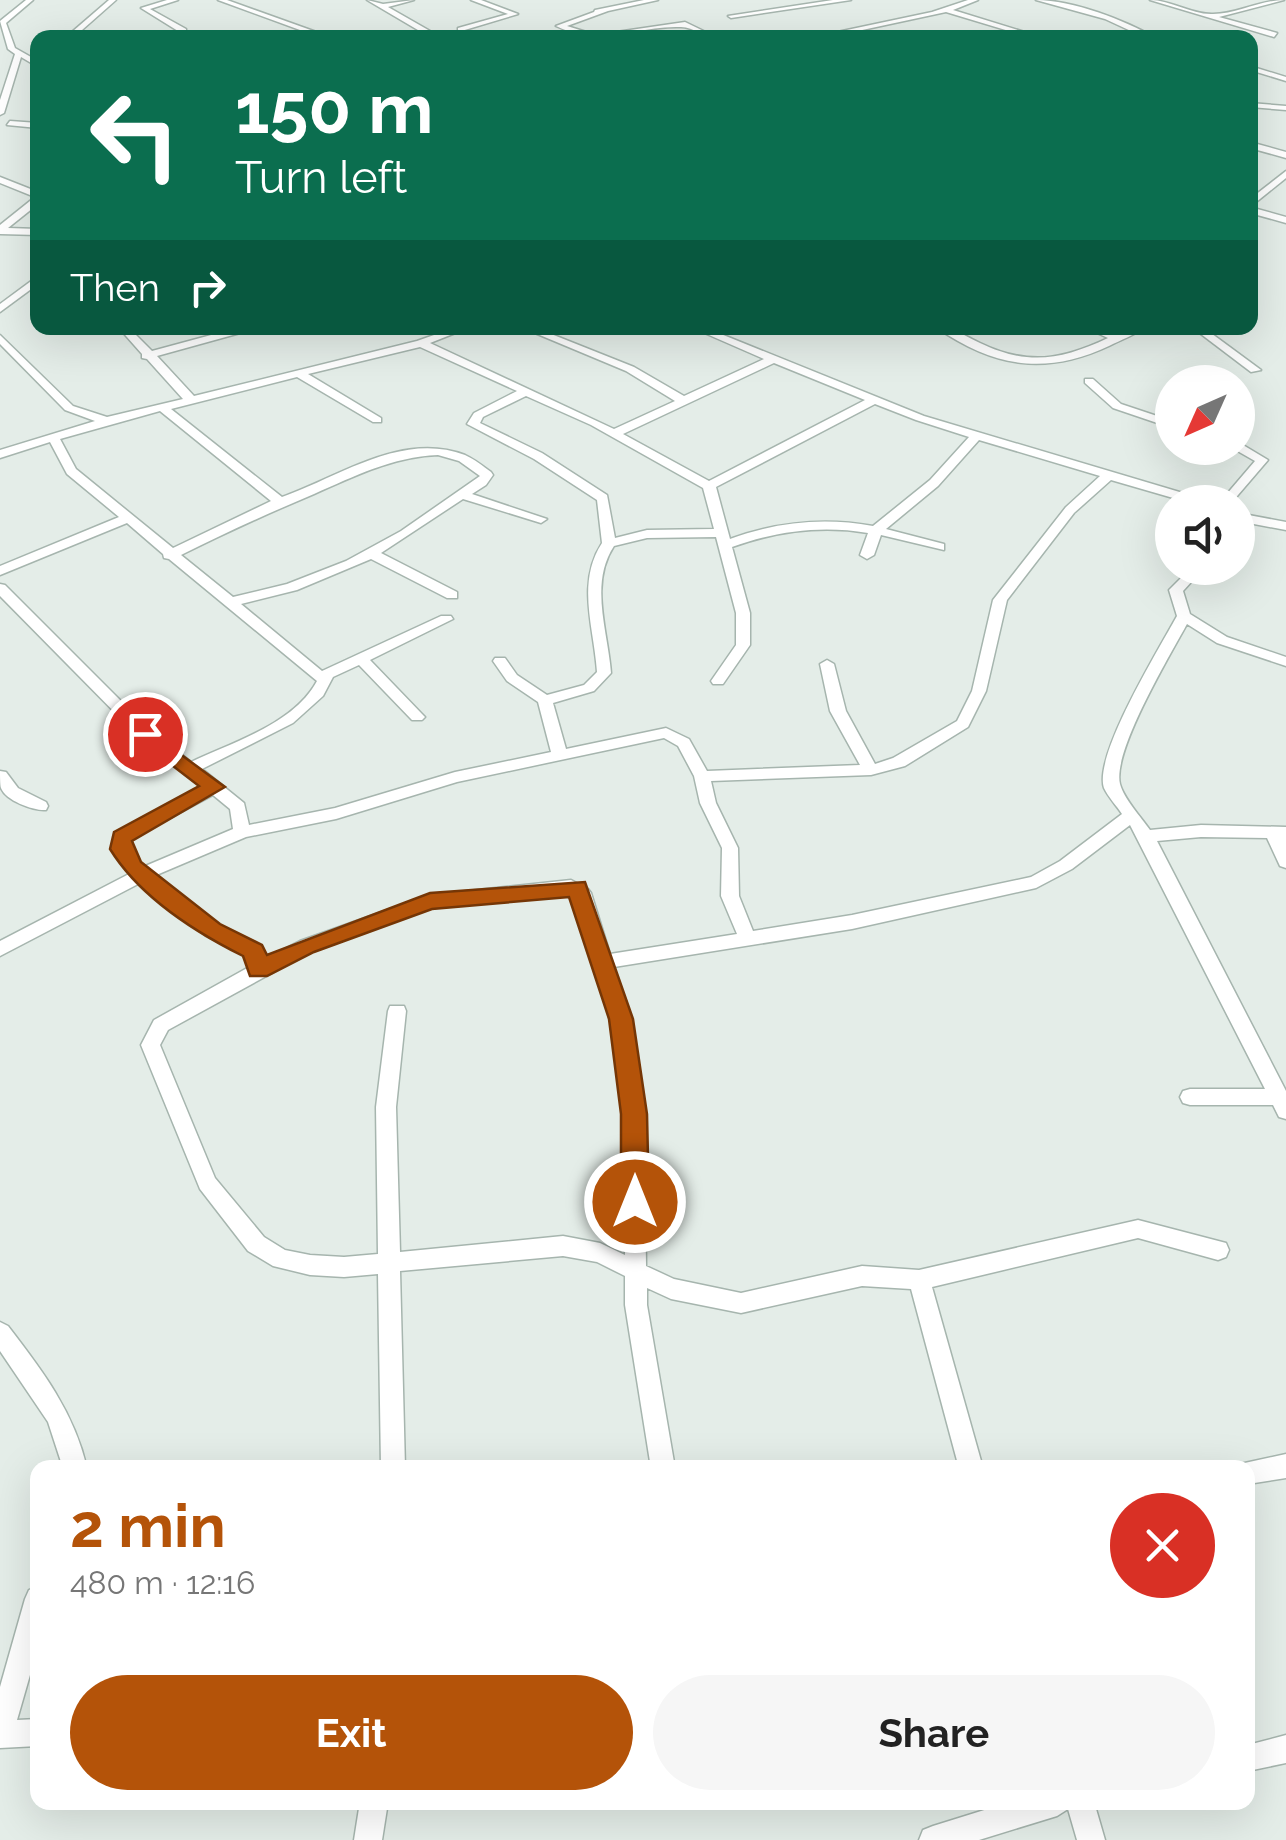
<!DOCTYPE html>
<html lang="en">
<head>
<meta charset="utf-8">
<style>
  :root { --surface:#fff; --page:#f6f6f6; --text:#222; --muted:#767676; --accent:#b45309 }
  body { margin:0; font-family:Raleway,sans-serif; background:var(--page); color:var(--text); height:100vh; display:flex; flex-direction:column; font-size:38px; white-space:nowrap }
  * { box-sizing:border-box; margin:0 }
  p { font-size:32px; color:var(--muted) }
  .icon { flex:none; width:55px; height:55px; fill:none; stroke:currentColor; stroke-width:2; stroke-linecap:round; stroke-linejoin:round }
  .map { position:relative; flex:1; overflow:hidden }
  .sheet { position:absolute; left:30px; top:1460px; width:1225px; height:350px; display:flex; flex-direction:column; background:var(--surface); border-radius:20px; box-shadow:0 10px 40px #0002 }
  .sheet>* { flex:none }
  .hud { position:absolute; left:30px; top:30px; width:1228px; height:305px; border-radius:20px; box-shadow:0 10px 40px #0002; background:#0b6e4f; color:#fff; overflow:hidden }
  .needle { width:65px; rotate:225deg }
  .buttons { position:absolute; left:1155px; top:365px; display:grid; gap:20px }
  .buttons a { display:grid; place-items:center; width:100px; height:100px; border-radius:50%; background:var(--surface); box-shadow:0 10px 40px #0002; font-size:50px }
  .pin { position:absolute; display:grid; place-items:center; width:85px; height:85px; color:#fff; margin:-42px; border:5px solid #fff; border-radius:50%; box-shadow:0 2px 10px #0007 }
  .me { position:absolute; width:110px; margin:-55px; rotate:0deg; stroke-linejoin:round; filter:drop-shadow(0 0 8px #0008) }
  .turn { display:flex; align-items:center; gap:35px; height:210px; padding:0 40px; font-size:45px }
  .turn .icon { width:130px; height:130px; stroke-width:2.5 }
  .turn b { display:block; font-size:70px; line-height:85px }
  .then { display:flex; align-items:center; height:95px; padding:0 40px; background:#0003; gap:20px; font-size:38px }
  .round { display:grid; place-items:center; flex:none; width:105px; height:105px; border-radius:52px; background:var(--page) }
  .overview { display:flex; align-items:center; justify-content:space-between; height:170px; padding:0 40px }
  h1 { font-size:60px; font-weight:700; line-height:75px; color:var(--accent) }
  .cta { display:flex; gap:20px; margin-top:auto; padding:20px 40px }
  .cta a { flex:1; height:115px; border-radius:60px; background:var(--accent); color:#fff; font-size:40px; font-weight:700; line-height:115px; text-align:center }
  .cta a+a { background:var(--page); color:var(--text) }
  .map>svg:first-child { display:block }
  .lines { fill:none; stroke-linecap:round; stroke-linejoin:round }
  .minor-casing { stroke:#a6b5ae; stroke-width:3 }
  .minor { fill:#fff; fill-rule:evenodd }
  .route { fill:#b45309; stroke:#753606; stroke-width:2.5 }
</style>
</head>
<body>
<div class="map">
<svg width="1286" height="1840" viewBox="0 0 1286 1840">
  <rect width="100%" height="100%" fill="#e4ede8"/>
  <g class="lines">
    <defs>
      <g id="minor">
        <path d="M26,0H33L6,23L15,48L38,61V67L21,57L4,113L0,115V100L15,54L8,49L0,21Z"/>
        <path d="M109,0H116L73,38H65Z"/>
        <path d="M167,0H178L150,9L186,29V33L176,38H167L178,31L141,8Z"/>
        <path d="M218,0H227L333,38H322Z"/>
        <path d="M367,0L383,4L414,0L388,7L430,31L423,33Z"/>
        <path d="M471,0H481L518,14L458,32V28L508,14Z"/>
        <path d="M644,0H658L608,11L567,26L596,35L685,22L718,38C704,38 694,27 681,27C633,25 606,50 556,26L594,12L595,10Z"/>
        <path d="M833,0H851L731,18L728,16Z"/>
        <path d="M968,0H978L953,10L1044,38H1032L946,12L825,38H809L932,12Z"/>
        <path d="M1036,0C1073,0 1124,20 1156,38H1146L1105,19Z"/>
        <path d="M1150,0C1171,0 1192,15 1213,14C1237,14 1260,0 1284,0L1219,17L1277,33L1274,37Z"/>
        <path d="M1250,66L1286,77V81L1250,70Z"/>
        <path d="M1250,103L1286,106V110L1250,107Z"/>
        <path d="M10,121L38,123V128L7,125Z"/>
        <path d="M1250,142L1286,152V158L1250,148Z"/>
        <path d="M1286,171V178L1250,207V199Z"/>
        <path d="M0,177L38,192V204L8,228L38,229V235L0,234V225L35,197L0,183Z"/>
        <path d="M1250,207L1286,217V223L1250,213Z"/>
        <path d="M38,276V284L0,312V304Z"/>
        <path d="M119,328H129L152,351L237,328H252L251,330L157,356L194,396L417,341L454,328H468L430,343L614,429L675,401L626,371L523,328H536L634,367L684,396L764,359L693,328H706L924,416L1203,499L1205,502H1187L1111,480L1074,513L1007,600L986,691L968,727L905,766L871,775L711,781L716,803L738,848L739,896L753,931L852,915L1031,877L1060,861L1122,814C1117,806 1108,797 1104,788C1093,756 1160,647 1177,616L1169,590L1191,568H1204L1183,591L1190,614L1227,637L1286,657V666L1217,643L1187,624C1170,655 1112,752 1120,784C1124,799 1141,817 1150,830L1201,825L1286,827V868L1280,866L1267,838L1201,837L1157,841L1286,1091V1119L1279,1117L1273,1105H1190L1183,1103L1180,1097L1183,1091L1190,1089H1265L1130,825L1072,869L1036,888L852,929L614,967L630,1019L644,1114L646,1266L674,1279L741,1293L862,1266L919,1270L1138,1220L1226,1243L1229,1250L1226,1257L1218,1260L1138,1238L932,1287L983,1468H959L911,1289L862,1286L741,1313L671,1299L647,1288V1305L675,1468H651L625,1305V1276L597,1262L563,1256L400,1271L405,1468H381L378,1274L344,1277L310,1275L273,1266L248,1251L200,1189L141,1045L154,1020L249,967L246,955L206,936L140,883L0,956V941L129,874L113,849L115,833L203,786L140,738L0,596V584L5,585L150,730L191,762C233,742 294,724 317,681L169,559L164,558L163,554L127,523L0,575V566L119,517L67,474L50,442L0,458V450L95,421L65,410L0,344V335L73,406L107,417L183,399L147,359L142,358V354ZM420,347L517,391L474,413L467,424L534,459L597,500L602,543C576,583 594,627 597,672L584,685L547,695L517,675L505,658H495L493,661L507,681L538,702L551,752L455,772L335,808L249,825L244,803L202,769L293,723L323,696L333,677L359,665L412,720H422L425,717L422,714L370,660L453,619L451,616H441L322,671L241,604L297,590L371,559L447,598H457V592L381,553L463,499L541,523L547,519L472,494L486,485L493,475L491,472C483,466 474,459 465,455C402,431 339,477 282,497L171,409L297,377L373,422H381V418L308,374ZM774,363L865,400L709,481L623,434ZM526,396L591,425L703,488L714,529L647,530L615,538L607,495L542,453L480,423L483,417ZM875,404L916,420L969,437L930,480L873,526C823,517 777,522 730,539L716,487ZM160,411L271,501L173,548L76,469L60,439ZM979,440L1100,476L1066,507L993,600L972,691L957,721L893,758L875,764L846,711L834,664L827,660L820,664L830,711L860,765L707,771L689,739L666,728L566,749L553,703L594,691L611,673C608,631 589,584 614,546L647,538L716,537L736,613V645L711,681L713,684H723L750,645V613L732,547C777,531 821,525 868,533L860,555L867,559L874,555L881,535L944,550V544L886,529L938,486ZM438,455L459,461L480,476L401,531L346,561L287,584L233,597L181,555C225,533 269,513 314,494C355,476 392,457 438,455ZM664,738L678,746L694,776L700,803L722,848L721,896L737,934L610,954L591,893L588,889L571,880L430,895L300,941L265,959L260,946L218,926L154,876L246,837L336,819L457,782ZM213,795L230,809L233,829L143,867C134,860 129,850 129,840ZM568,893L574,897L612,1019L624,1114L625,1255L600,1243L563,1236L400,1252L396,1107L406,1011L404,1006H390L388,1011L376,1107L378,1254L344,1257L310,1255L285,1250L264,1237L215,1178L160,1045L168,1030L312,951L431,907Z"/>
        <path d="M937,328C954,327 965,336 980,343C1028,366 1061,360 1108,338L1086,328H1099L1116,334L1131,328H1144C1134,335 1121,340 1109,346C1045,376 994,367 937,328Z"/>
        <path d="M1193,328H1204L1261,370L1251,372Z"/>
        <path d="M1085,379H1093L1121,404L1172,421V428L1113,408L1085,383Z"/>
        <path d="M1238,442L1268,460L1232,502H1220L1255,461L1234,449L1238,448Z"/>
        <path d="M1238,513L1286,522V530L1238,521Z"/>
        <path d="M0,771L6,772L18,788L46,802L48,806L46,810C34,811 6,801 1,788C0,786 0,773 0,771Z"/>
        <path d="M0,1322L8,1326C42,1370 74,1412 87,1468H63L48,1422L0,1351Z"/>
        <path d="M1286,1454V1478L1248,1484V1468H1238L1240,1464Z"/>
        <path d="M38,1586V1647L17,1720L38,1719V1746L0,1748V1687L25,1599L29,1590Z"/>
        <path d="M1286,1735V1763L1248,1771V1745Z"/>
        <path d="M360,1802H388L382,1840H354Z"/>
        <path d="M1010,1802H1094L1105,1840H1077L1068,1809L1057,1816L979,1840H919L923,1830L933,1826Z"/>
      </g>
    </defs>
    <use href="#minor" class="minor-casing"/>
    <use href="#minor" class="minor"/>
  </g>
  <path class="route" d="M145,728L225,787L132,841L141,862L220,924L262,945L267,955L430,893L585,882L633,1019L647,1114L649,1202L645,1210H625L621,1202V1114L609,1019L569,897L432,909L314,952L267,976H250L243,956C195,932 139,896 110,849L114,832L199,786L138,739L135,734Z"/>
</svg>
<div class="buttons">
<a><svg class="needle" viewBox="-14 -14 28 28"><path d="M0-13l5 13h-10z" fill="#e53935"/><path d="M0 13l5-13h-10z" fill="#767676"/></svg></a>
<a><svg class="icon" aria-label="sound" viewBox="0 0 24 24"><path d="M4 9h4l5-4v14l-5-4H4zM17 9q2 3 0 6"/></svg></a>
</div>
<div class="pin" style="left:145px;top:734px;background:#d93025"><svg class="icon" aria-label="arrive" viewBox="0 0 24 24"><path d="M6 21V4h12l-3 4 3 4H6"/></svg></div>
<svg class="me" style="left:635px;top:1202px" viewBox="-20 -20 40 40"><circle r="17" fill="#b45309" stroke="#fff" stroke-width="3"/><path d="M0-11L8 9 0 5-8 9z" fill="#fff"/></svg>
<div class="hud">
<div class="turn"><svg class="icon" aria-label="left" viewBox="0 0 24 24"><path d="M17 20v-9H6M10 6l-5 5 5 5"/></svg><div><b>150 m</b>Turn left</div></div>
<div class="then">Then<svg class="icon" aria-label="right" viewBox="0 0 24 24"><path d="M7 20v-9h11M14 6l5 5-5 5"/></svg></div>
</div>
<section class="sheet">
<div class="overview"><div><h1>2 min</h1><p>480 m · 12:16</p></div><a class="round" style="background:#d93025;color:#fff"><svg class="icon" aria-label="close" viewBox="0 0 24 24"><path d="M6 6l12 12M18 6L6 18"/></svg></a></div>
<div class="cta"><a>Exit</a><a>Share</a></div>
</section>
</div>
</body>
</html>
